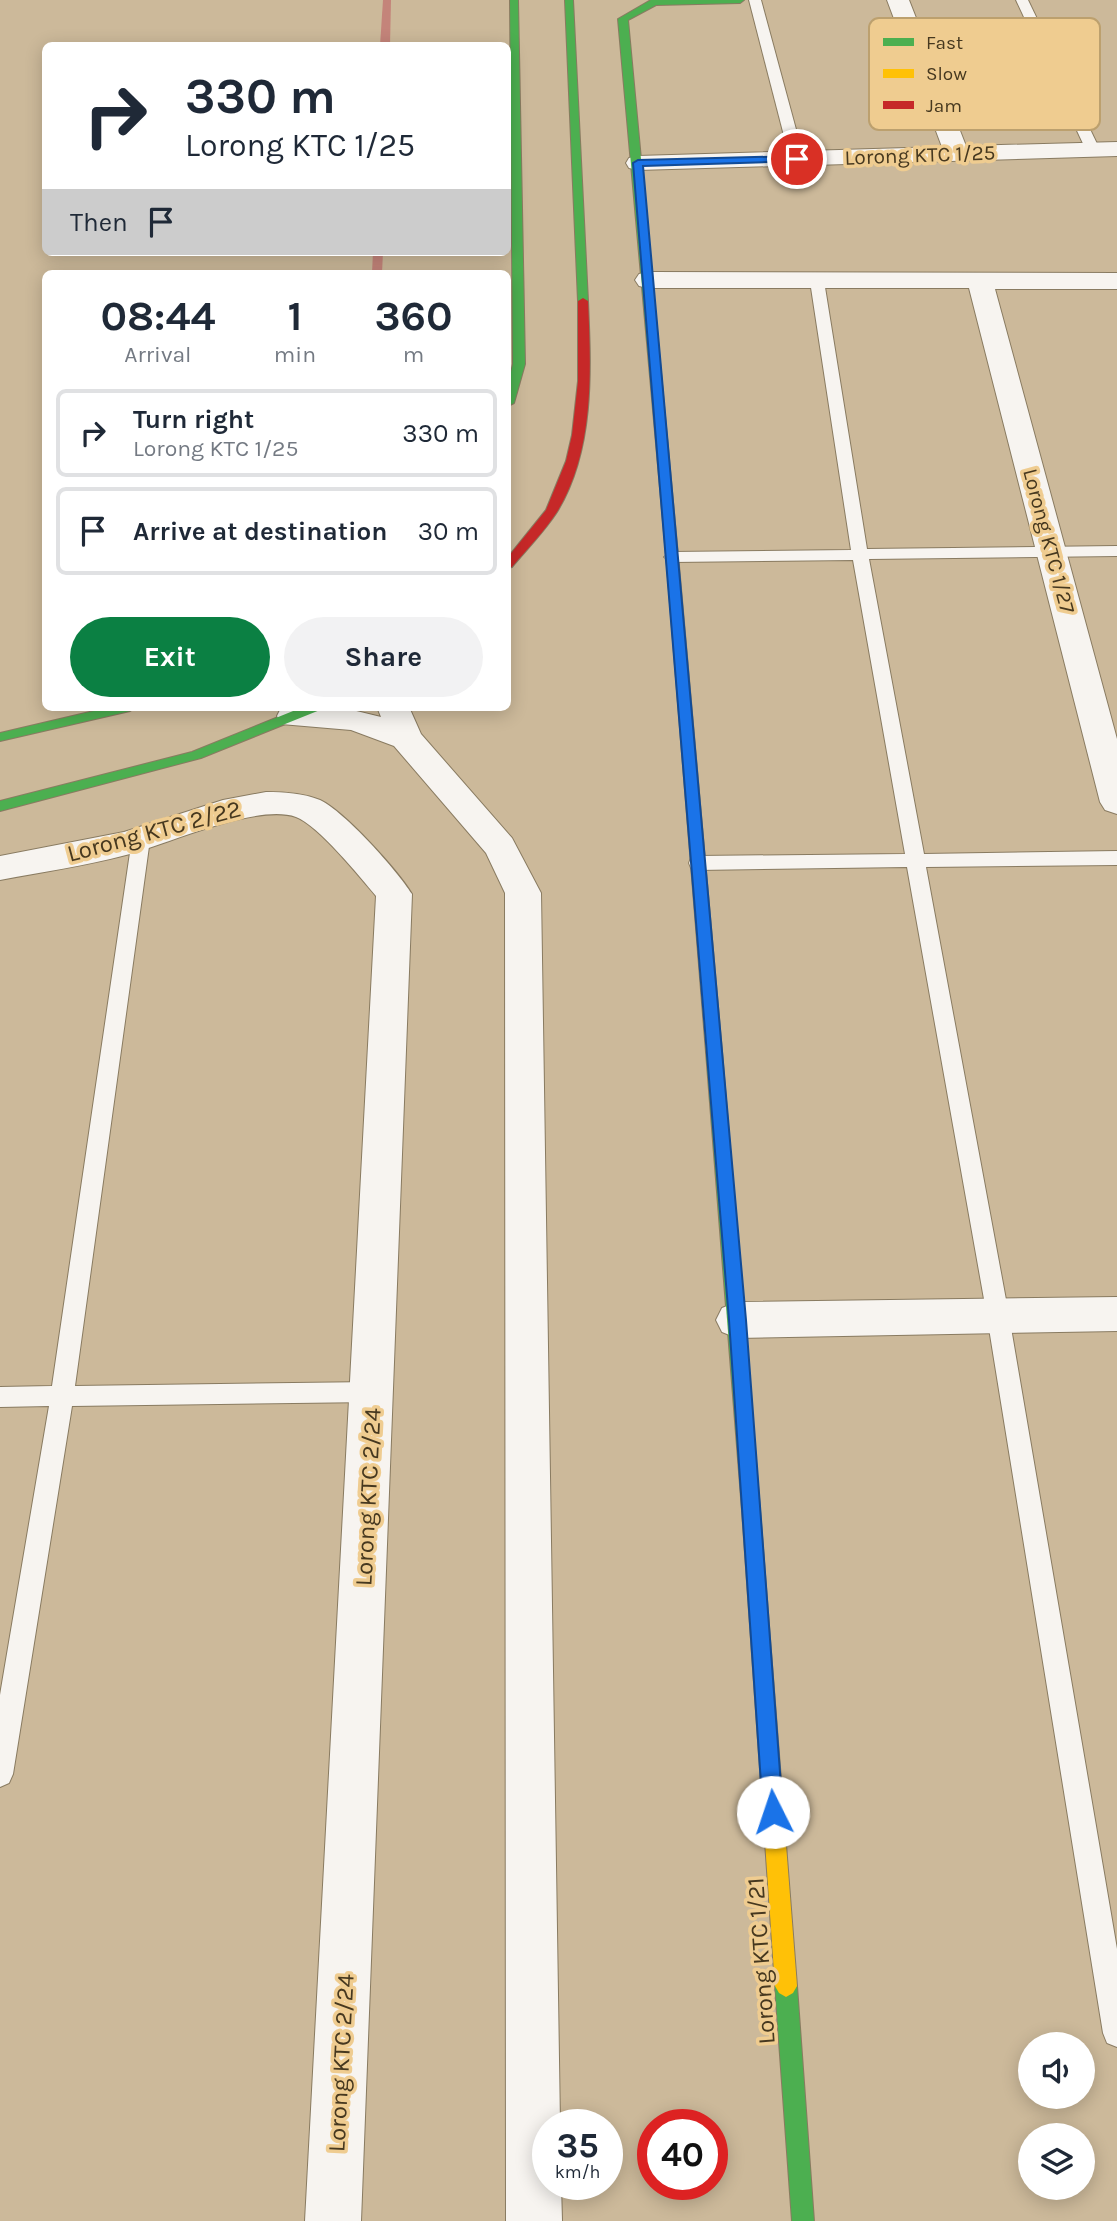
<!DOCTYPE html>
<html lang="en">
<head>
<meta charset="utf-8">
<style>
  :root { --surface:#fff; --page:#f2f2f3; --text:#1f2937; --muted:#747a83; --line:#e0e1e3; --accent:#0b8043 }
  body { margin:0; font-family:Karla,sans-serif; background:var(--page); color:var(--text); height:100vh; display:flex; flex-direction:column; font-size:26px; white-space:nowrap }
  * { box-sizing:border-box; margin:0 }
  p { font-size:23px; color:var(--muted) }
  .icon { flex:none; width:38px; height:38px; fill:none; stroke:currentColor; stroke-width:2; stroke-linecap:round; stroke-linejoin:round }
  .map { position:relative; flex:1; overflow:hidden }
  .details { position:absolute; left:42px; top:270px; width:469px; height:441px; display:flex; flex-direction:column; background:var(--surface); border-radius:10px; box-shadow:0 4px 18px #0003 }
  .details>* { flex:none }
  .banner { position:absolute; left:42px; top:42px; width:469px; height:214px; border-radius:10px; box-shadow:0 4px 18px #0003; background:#fff; color:var(--text); overflow:hidden }
  .controls { position:absolute; left:1018px; top:2032px; display:grid; gap:14px }
  .controls a { display:grid; place-items:center; width:77px; height:77px; border-radius:50%; background:var(--surface); box-shadow:0 4px 18px #0003; font-size:35px }
  .speed { position:absolute; left:532px; top:2109px; display:flex; gap:14px; font-size:35px; font-weight:700; text-align:center }
  .speed>* { display:grid; place-content:center; width:91px; height:91px; border-radius:50%; background:var(--surface); box-shadow:0 4px 18px #0003; line-height:1 }
  .speed small { font-size:18px; font-weight:400 }
  .speed .limit { border:10px solid #d22; background:#fff; color:#111 }
  .pin { position:absolute; display:grid; place-items:center; width:60px; height:60px; color:#fff; margin:-30px; border:4px solid #fff; border-radius:50%; box-shadow:0 2px 7px #0007 }
  .me { position:absolute; width:77px; margin:-38px; rotate:356deg; stroke-linejoin:round; filter:drop-shadow(0 0 5px #0008) }
  .turn { display:flex; align-items:center; gap:24px; height:147px; padding:0 28px; font-size:32px }
  .turn .icon { width:91px; height:91px; stroke-width:2.5 }
  .turn b { display:block; font-size:49px; line-height:60px }
  .then { display:flex; align-items:center; height:66px; padding:0 28px; background:#0003; gap:14px; font-size:26px }
  .eta { display:flex; justify-content:space-evenly; align-items:center; height:119px; text-align:center }
  .eta b { font-size:42px; font-weight:700; line-height:49px }
  .cta { display:flex; gap:14px; margin-top:auto; padding:14px 28px }
  .cta a { flex:1; height:80px; border-radius:42px; background:var(--accent); color:#fff; font-size:28px; font-weight:700; line-height:80px; text-align:center }
  .cta a+a { background:var(--page); color:var(--text) }
  ul { padding:0; list-style:none }
  li { display:flex; align-items:center; gap:21px; height:88px; margin:0 14px 10px; padding:0 14px; border:4px solid var(--line); border-radius:10px }
  li div { flex:1 }
  li b { display:block; font-size:26px }
  li em { font-style:normal }
  .map>svg:first-child { display:block }
  .lines { fill:none; stroke-linecap:round; stroke-linejoin:round }
  .stream { fill:#c4847a; fill-rule:evenodd }
  .lane-casing { stroke:#897b61; stroke-width:2 }
  .street-casing { stroke:#897b61; stroke-width:2 }
  .fast-casing { stroke:#897b61; stroke-width:2 }
  .slow-casing { stroke:#897b61; stroke-width:2 }
  .jam-casing { stroke:#897b61; stroke-width:2 }
  .lane { fill:#f7f4f0; fill-rule:evenodd }
  .street { fill:#f7f4f0; fill-rule:evenodd }
  .fast { fill:#4caf50; fill-rule:evenodd }
  .slow { fill:#ffc107; fill-rule:evenodd }
  .jam { fill:#c62828; fill-rule:evenodd }
  .route { fill:#1a73e8; stroke:#114b97; stroke-width:2 }
  .labels { text-anchor:middle; dominant-baseline:central; stroke-width:7; stroke-linejoin:round; paint-order:stroke }
  .far-street-label { font-size:21px; fill:#46381f; stroke:#efcc90 }
  .street-label { font-size:24px; fill:#46381f; stroke:#efcc90 }
  .key { fill:#efcc90; stroke:#bca06e; stroke-width:2 }
  .key-label { font-size:19px; fill:#46381f }
</style>
</head>
<body>
<div class="map">
<svg width="1117" height="2221" viewBox="0 0 1117 2221">
  <rect width="100%" height="100%" fill="#ccb99a"/>
  <g class="lines">
    <g class="stream">
      <path d="M383,0H391L390,46H380Z"/>
      <path d="M373,252H383L382,273H372Z"/>
    </g>
    <defs>
      <g id="lane">
        <path d="M749,0H761L804,159L802,162H792L790,159Z"/>
        <path d="M1016,0H1028L1100,150L1098,153L1093,154L1086,150Z"/>
        <path d="M817,277L824,281L867,549L1117,546V556L869,559L924,854L1117,851V865L926,867L1009,1316L1117,1949V2047L1107,2043L1103,2033L987,1316L907,867L698,870L691,868L689,863L691,858L698,856L905,854L853,560L672,562L664,557L672,552L851,550L810,281Z"/>
        <path d="M141,832L148,834L150,839L75,1386L373,1382L381,1385L385,1392L381,1399L373,1402L72,1406L13,1774L9,1783L0,1787V1695L49,1406L0,1407V1387L52,1386L132,839L134,834Z"/>
      </g>
      <g id="street">
        <path d="M887,0H909L966,146L1117,142V156L638,170L629,168L626,163L629,158L638,156L942,147Z"/>
        <path d="M648,272L1117,273V289H995L1117,739V814L1105,810L1100,802L969,288H648L639,286L635,280L639,274Z"/>
        <path d="M287,707H340L381,717L377,707H409L421,734L512,838L541,893L560,2124H548V2184H561L562,2221H506L505,893L486,853L394,746L351,730L281,724L277,716L281,708Z"/>
        <path d="M266,792C284,792 303,793 320,800C345,812 397,870 412,894L361,2221H305L376,896C360,877 318,825 296,817C257,803 168,844 126,855C84,866 42,872 0,880V856L124,832L223,800Z"/>
        <path d="M1117,1297V1331L737,1338L722,1332L716,1320L722,1308L737,1302Z"/>
      </g>
      <g id="fast">
        <path d="M510,0H518L525,364L514,403L508,406V385L513,364Z"/>
        <path d="M565,0H573L588,301L583,304L578,301Z"/>
        <path d="M651,0H744L740,3L656,5L628,20L679,566L673,570L667,566L618,19Z"/>
        <path d="M111,707H137L130,711L0,741V733Z"/>
        <path d="M303,707H322L320,710L201,758L0,811V801L192,752Z"/>
        <path d="M714,1046L722,1052L760,1510L757,1516L751,1518L745,1516L742,1510L706,1052Z"/>
        <path d="M786,1975L793,1979L797,1986L814,2221H792L775,1986L779,1979Z"/>
      </g>
      <g id="slow">
        <path d="M673,562L679,566L722,1052L714,1058L706,1052L667,566Z"/>
        <path d="M751,1502L757,1504L760,1510L797,1986L793,1993L786,1997L779,1993L775,1986L742,1510L745,1504Z"/>
      </g>
      <path id="jam" d="M583,298L588,301C591,370 595,450 557,512C544,532 527,549 512,567L508,568V557L546,510L566,461L572,435L578,381V301Z"/>
    </defs>
    <use href="#lane" class="lane-casing"/>
    <use href="#street" class="street-casing"/>
    <use href="#fast" class="fast-casing"/>
    <use href="#slow" class="slow-casing"/>
    <use href="#jam" class="jam-casing"/>
    <use href="#lane" class="lane"/>
    <use href="#street" class="street"/>
    <use href="#fast" class="fast"/>
    <use href="#slow" class="slow"/>
    <use href="#jam" class="jam"/>
  </g>
  <path class="route" d="M797,156L802,159L800,161L643,166L746,1320L783,1812L780,1819L773,1822L766,1819L763,1812L729,1320L633,163L638,160Z"/>
  <g class="labels">
    <g class="far-street-label">
      <text transform="translate(920 155) rotate(-2)">Lorong KTC 1/25</text>
      <text transform="translate(1049 541) rotate(75)">Lorong KTC 1/27</text>
    </g>
    <g class="street-label">
      <text transform="translate(154 831) rotate(-15)">Lorong KTC 2/22</text>
      <text transform="translate(368 1497) rotate(-87)">Lorong KTC 2/24</text>
      <text transform="translate(761 1961) rotate(-94)">Lorong KTC 1/21</text>
      <text transform="translate(341 2063) rotate(-87)">Lorong KTC 2/24</text>
    </g>
  </g>
  <rect x="869" y="18" width="231" height="112" rx="10" class="key"/>
  <rect x="883" y="38" width="31" height="8" fill="#4caf50"/>
  <rect x="883" y="69" width="31" height="9" fill="#ffc107"/>
  <rect x="883" y="101" width="31" height="8" fill="#c62828"/>
  <g class="key-label">
    <text x="926" y="49">Fast</text>
    <text x="926" y="80">Slow</text>
    <text x="926" y="112">Jam</text>
  </g>
</svg>
<div class="controls">
<a><svg class="icon" aria-label="sound" viewBox="0 0 24 24"><path d="M4 9h4l5-4v14l-5-4H4zM17 9q2 3 0 6"/></svg></a>
<a><svg class="icon" aria-label="layers" viewBox="0 0 24 24"><path d="M12 4l9 5-9 5-9-5zM3 14l9 5 9-5"/></svg></a>
</div>
<div class="speed"><div>35<small>km/h</small></div><div class="limit">40</div></div>
<div class="pin" style="left:797px;top:159px;background:#d93025"><svg class="icon" aria-label="arrive" viewBox="0 0 24 24"><path d="M6 21V4h12l-3 4 3 4H6"/></svg></div>
<svg class="me" style="left:773px;top:1812px" viewBox="-20 -20 40 40"><circle r="19" fill="#fff"/><path d="M0-13L10 11 0 6-10 11z" fill="#1a73e8"/></svg>
<div class="banner">
<div class="turn"><svg class="icon" aria-label="right" viewBox="0 0 24 24"><path d="M7 20v-9h11M14 6l5 5-5 5"/></svg><div><b>330 m</b>Lorong KTC 1/25</div></div>
<div class="then">Then<svg class="icon" aria-label="arrive" viewBox="0 0 24 24"><path d="M6 21V4h12l-3 4 3 4H6"/></svg></div>
</div>
<section class="details">
<div class="eta">
<div><b>08:44</b><p>Arrival</p></div>
<div><b>1</b><p>min</p></div>
<div><b>360</b><p>m</p></div>
</div>
<ul>
<li><svg class="icon" aria-label="right" viewBox="0 0 24 24"><path d="M7 20v-9h11M14 6l5 5-5 5"/></svg><div><b>Turn right</b><p>Lorong KTC 1/25</p></div><em>330 m</em></li>
<li><svg class="icon" aria-label="arrive" viewBox="0 0 24 24"><path d="M6 21V4h12l-3 4 3 4H6"/></svg><div><b>Arrive at destination</b></div><em>30 m</em></li>
</ul>
<div class="cta"><a>Exit</a><a>Share</a></div>
</section>
</div>
</body>
</html>
